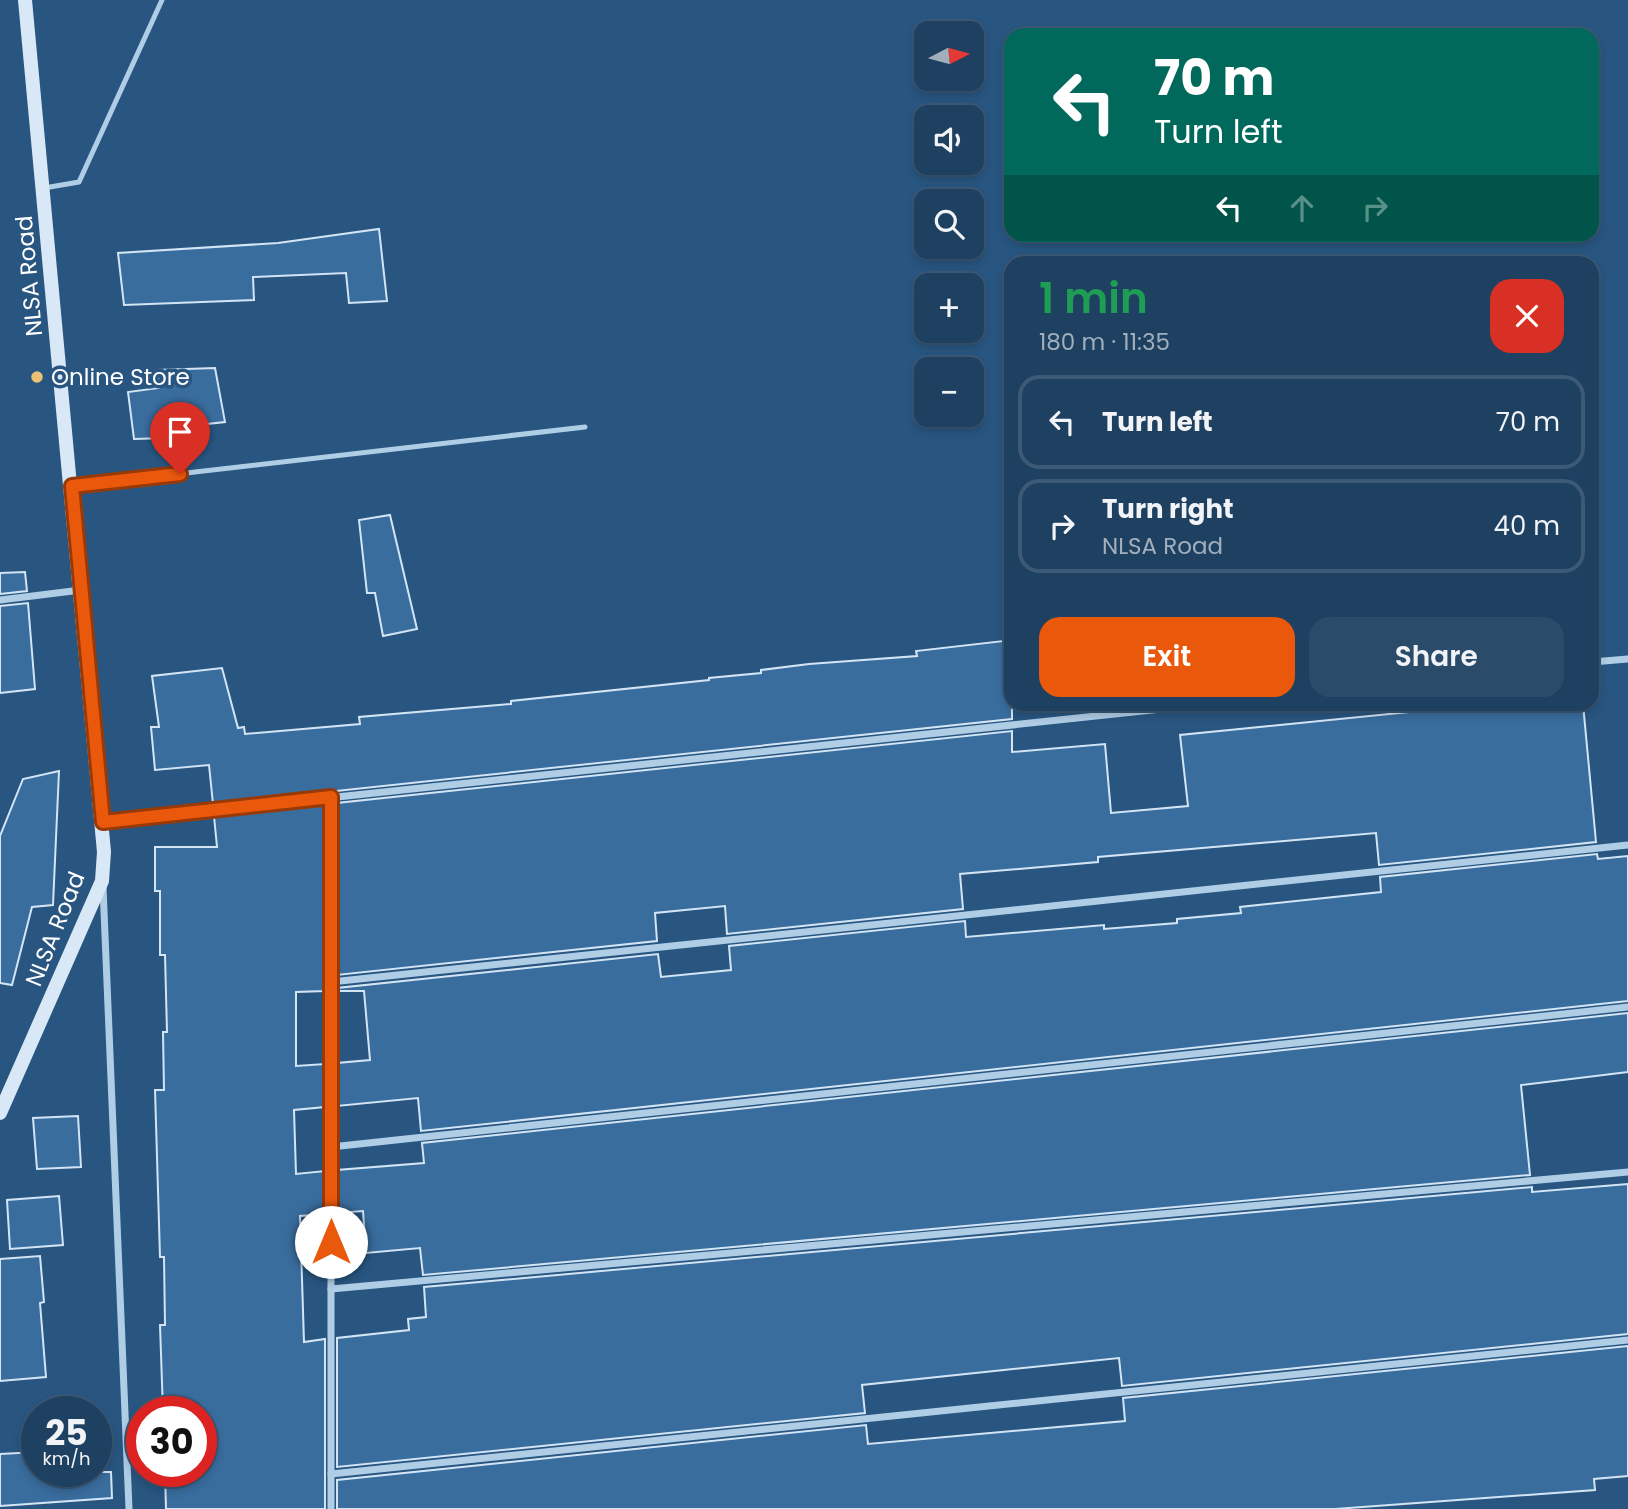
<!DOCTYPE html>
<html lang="en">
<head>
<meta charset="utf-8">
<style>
  :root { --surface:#1e4061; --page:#2b4b6a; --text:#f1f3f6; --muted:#a1afbd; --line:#3c5976; --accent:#ea580c }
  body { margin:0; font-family:Poppins,sans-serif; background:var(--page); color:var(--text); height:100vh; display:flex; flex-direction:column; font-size:26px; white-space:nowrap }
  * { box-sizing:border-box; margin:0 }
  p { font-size:23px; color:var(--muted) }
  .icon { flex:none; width:38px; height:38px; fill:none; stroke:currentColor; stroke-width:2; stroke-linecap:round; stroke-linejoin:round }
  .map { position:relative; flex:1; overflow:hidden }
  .drawer { position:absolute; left:1004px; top:256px; width:595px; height:455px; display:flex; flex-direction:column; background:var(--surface); border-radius:21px; box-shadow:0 4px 10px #0003,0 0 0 2px var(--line) }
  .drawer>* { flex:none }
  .guide { position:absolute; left:1004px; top:28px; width:595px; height:214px; border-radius:21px; box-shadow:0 4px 10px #0003,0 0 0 2px var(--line); background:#00695c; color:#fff; overflow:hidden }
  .needle { width:46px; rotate:84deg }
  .buttons { position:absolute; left:914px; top:21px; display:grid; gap:14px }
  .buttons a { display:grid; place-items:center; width:70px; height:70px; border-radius:14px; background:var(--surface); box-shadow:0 4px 10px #0003,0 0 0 2px var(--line); font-size:35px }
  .speed { position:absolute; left:21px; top:1396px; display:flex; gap:14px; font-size:35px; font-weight:700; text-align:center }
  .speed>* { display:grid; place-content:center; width:91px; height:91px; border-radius:50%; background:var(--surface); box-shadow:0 4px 10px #0003,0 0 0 2px var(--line); line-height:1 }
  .speed small { font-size:18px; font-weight:400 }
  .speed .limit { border:10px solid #d22; background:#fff; color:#111 }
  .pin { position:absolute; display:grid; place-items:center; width:60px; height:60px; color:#fff; margin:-72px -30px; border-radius:50% 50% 50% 0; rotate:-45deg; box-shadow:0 0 7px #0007 }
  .pin .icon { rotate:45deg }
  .me { position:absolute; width:77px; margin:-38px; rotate:0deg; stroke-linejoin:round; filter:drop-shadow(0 0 5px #0008) }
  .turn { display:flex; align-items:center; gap:24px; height:147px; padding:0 35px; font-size:32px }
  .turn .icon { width:91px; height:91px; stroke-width:2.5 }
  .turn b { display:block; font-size:49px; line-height:60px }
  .lanes { display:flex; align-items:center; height:66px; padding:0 35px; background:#0003; justify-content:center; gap:35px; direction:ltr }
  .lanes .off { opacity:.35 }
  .round { display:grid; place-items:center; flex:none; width:74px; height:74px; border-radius:21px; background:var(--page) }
  .headline { display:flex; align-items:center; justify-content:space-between; height:119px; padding:0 35px }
  h1 { font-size:42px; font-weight:600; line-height:52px; color:#1e9e55 }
  .cta { display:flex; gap:14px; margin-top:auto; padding:14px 35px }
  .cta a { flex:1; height:80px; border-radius:21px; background:var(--accent); color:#fff; font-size:28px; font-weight:600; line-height:80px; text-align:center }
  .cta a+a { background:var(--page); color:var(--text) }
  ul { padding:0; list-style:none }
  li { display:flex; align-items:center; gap:21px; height:94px; margin:0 14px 10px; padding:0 21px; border:4px solid var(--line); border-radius:21px }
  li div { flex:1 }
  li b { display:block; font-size:26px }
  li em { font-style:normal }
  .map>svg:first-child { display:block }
  .building { fill:#396d9e; stroke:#d3e5f5; stroke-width:2 }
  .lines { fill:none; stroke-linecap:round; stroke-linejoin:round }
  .lane { stroke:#b0cde6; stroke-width:5 }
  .street { stroke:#b0cde6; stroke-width:7 }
  .secondary { stroke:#d9e8f6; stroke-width:14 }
  .route-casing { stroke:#983908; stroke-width:18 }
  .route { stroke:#ea580c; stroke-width:12 }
  .poi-dot { fill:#eec276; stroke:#285681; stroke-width:2.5 }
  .labels { text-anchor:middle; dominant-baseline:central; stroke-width:7; stroke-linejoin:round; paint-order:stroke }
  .street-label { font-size:23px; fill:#fff; stroke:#285681 }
  .poi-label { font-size:23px; fill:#fff; stroke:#285681; text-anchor:start }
</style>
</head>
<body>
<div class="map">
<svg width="1628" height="1509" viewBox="0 0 1628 1509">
  <rect width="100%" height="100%" fill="#285681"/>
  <g class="building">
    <path d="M379,229L387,301L349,303L346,273L253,277L254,300L124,305L118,253L278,243Z"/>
    <path d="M215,368L225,422L170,428L167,438L134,439L128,392L159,388L157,370Z"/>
    <path d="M390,515L417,629L383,636L375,593H367L359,520Z"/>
    <path d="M25,572L27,591L0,594V573Z"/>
    <path d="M28,603L35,689L0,693V606Z"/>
    <path d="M1012,640V719L213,804L209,765L155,770L151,727H159L152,676L222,668L238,728L244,727L245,734L360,724L359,717L511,704V701L709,680V678L761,673V670L809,664L917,656L916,651Z"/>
    <path d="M1489,704H1583L1596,842L1379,865L1376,833L1098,857V862L960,874L963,909L727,934L725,906L655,913L657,941L337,975V803L1012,731V752L1105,744L1111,813L1188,806L1180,735Z"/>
    <path d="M59,771L53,905L32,907L12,985L0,983V836L23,779Z"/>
    <path d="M325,804V991L296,992V1066L325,1064V1107L294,1110L296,1174L325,1171V1214L300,1216L304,1342L325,1339V1509H166L165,1472H201V1412H163L160,1325H165L164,1257H160L155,1090H164L163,1032H167L165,955H160V891H155V847H217L214,816Z"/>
    <path d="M1597,854L1598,859L1628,856V1001L421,1131L418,1098L337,1106V1063L370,1060L364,991H337V988L658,954L661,977L731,970L729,946L965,921L966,937L1104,925V929L1177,923V919L1241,913L1240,907L1381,892L1380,877Z"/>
    <path d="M1628,1013V1072L1521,1085L1530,1175L423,1275L420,1248L366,1253L363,1211L337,1213V1170L424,1163L422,1143Z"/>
    <path d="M78,1116L81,1167L37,1169L33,1118Z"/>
    <path d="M1628,1184V1334L1122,1386L1119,1358L862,1385L865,1413L337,1467V1338L409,1330L408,1319L426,1317L424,1287L1532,1187V1192Z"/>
    <path d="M59,1196L63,1245L10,1249L7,1200Z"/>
    <path d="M40,1256L44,1302L40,1303L46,1377L0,1381V1259Z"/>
    <path d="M1628,1346V1476L1594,1479L1595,1490L1335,1509H337V1480L866,1425L868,1444L1125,1421L1123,1398Z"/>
    <path d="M37,1452V1472H111L112,1498L0,1506V1454Z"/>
  </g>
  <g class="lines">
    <g class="lane">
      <path d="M44,188L79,182L162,0"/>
      <path d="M73,486L585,427"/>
    </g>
    <g class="street">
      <path d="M0,600L81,590"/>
      <path d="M1592,662L1628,659"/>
      <path d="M331,798V1509"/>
      <path d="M103,822L1209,704"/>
      <path d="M103,887L129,1509"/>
      <path d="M331,982L1628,845"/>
      <path d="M331,1147L1628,1007"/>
      <path d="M331,1289L1628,1172"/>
      <path d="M331,1474L1628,1340"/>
    </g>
    <path class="secondary" d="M0,1113L102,881L104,852L25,0"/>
  </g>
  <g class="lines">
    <defs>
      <path id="route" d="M180,474L72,486L103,822L331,797V1242"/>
    </defs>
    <use href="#route" class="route-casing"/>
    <use href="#route" class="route"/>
  </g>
  <circle class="poi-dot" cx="37" cy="377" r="7"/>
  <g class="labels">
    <g class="street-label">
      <text transform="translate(29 276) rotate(-95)">NLSA Road</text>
      <text transform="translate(55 929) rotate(-68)">NLSA Road</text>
    </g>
    <g class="poi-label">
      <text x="51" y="377">Online Store</text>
    </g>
  </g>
</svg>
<div class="buttons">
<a><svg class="needle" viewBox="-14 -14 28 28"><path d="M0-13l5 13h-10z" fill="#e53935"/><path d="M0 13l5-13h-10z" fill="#a1afbd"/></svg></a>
<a><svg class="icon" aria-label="sound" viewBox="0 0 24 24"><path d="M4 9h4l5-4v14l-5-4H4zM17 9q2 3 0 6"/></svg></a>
<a><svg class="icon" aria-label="search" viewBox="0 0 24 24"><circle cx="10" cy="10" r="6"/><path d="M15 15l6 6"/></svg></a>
<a>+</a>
<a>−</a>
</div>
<div class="speed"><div>25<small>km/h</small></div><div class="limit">30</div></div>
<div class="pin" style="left:180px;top:474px;background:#d93025"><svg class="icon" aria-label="arrive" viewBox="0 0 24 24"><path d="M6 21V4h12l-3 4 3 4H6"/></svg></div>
<svg class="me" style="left:331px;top:1242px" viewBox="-20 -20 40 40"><circle r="19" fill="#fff"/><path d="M0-13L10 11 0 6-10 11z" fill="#ea580c"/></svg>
<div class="guide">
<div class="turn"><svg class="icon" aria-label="left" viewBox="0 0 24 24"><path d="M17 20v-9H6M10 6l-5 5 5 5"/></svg><div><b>70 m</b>Turn left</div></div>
<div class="lanes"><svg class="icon" aria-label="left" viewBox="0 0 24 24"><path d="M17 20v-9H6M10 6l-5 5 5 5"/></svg><svg class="icon off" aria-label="ahead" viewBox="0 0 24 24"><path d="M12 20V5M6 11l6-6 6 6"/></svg><svg class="icon off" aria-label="right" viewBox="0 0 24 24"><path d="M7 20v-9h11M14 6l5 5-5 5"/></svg></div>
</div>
<section class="drawer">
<div class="headline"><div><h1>1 min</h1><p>180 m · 11:35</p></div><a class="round" style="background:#d93025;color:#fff"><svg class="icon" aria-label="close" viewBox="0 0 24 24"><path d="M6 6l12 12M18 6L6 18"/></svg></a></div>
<ul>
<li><svg class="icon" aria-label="left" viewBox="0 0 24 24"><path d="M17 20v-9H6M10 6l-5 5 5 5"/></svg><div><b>Turn left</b></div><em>70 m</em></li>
<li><svg class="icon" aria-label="right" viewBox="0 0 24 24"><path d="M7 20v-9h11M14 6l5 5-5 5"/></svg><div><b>Turn right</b><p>NLSA Road</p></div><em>40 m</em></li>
</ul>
<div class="cta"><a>Exit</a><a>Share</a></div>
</section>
</div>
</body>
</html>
